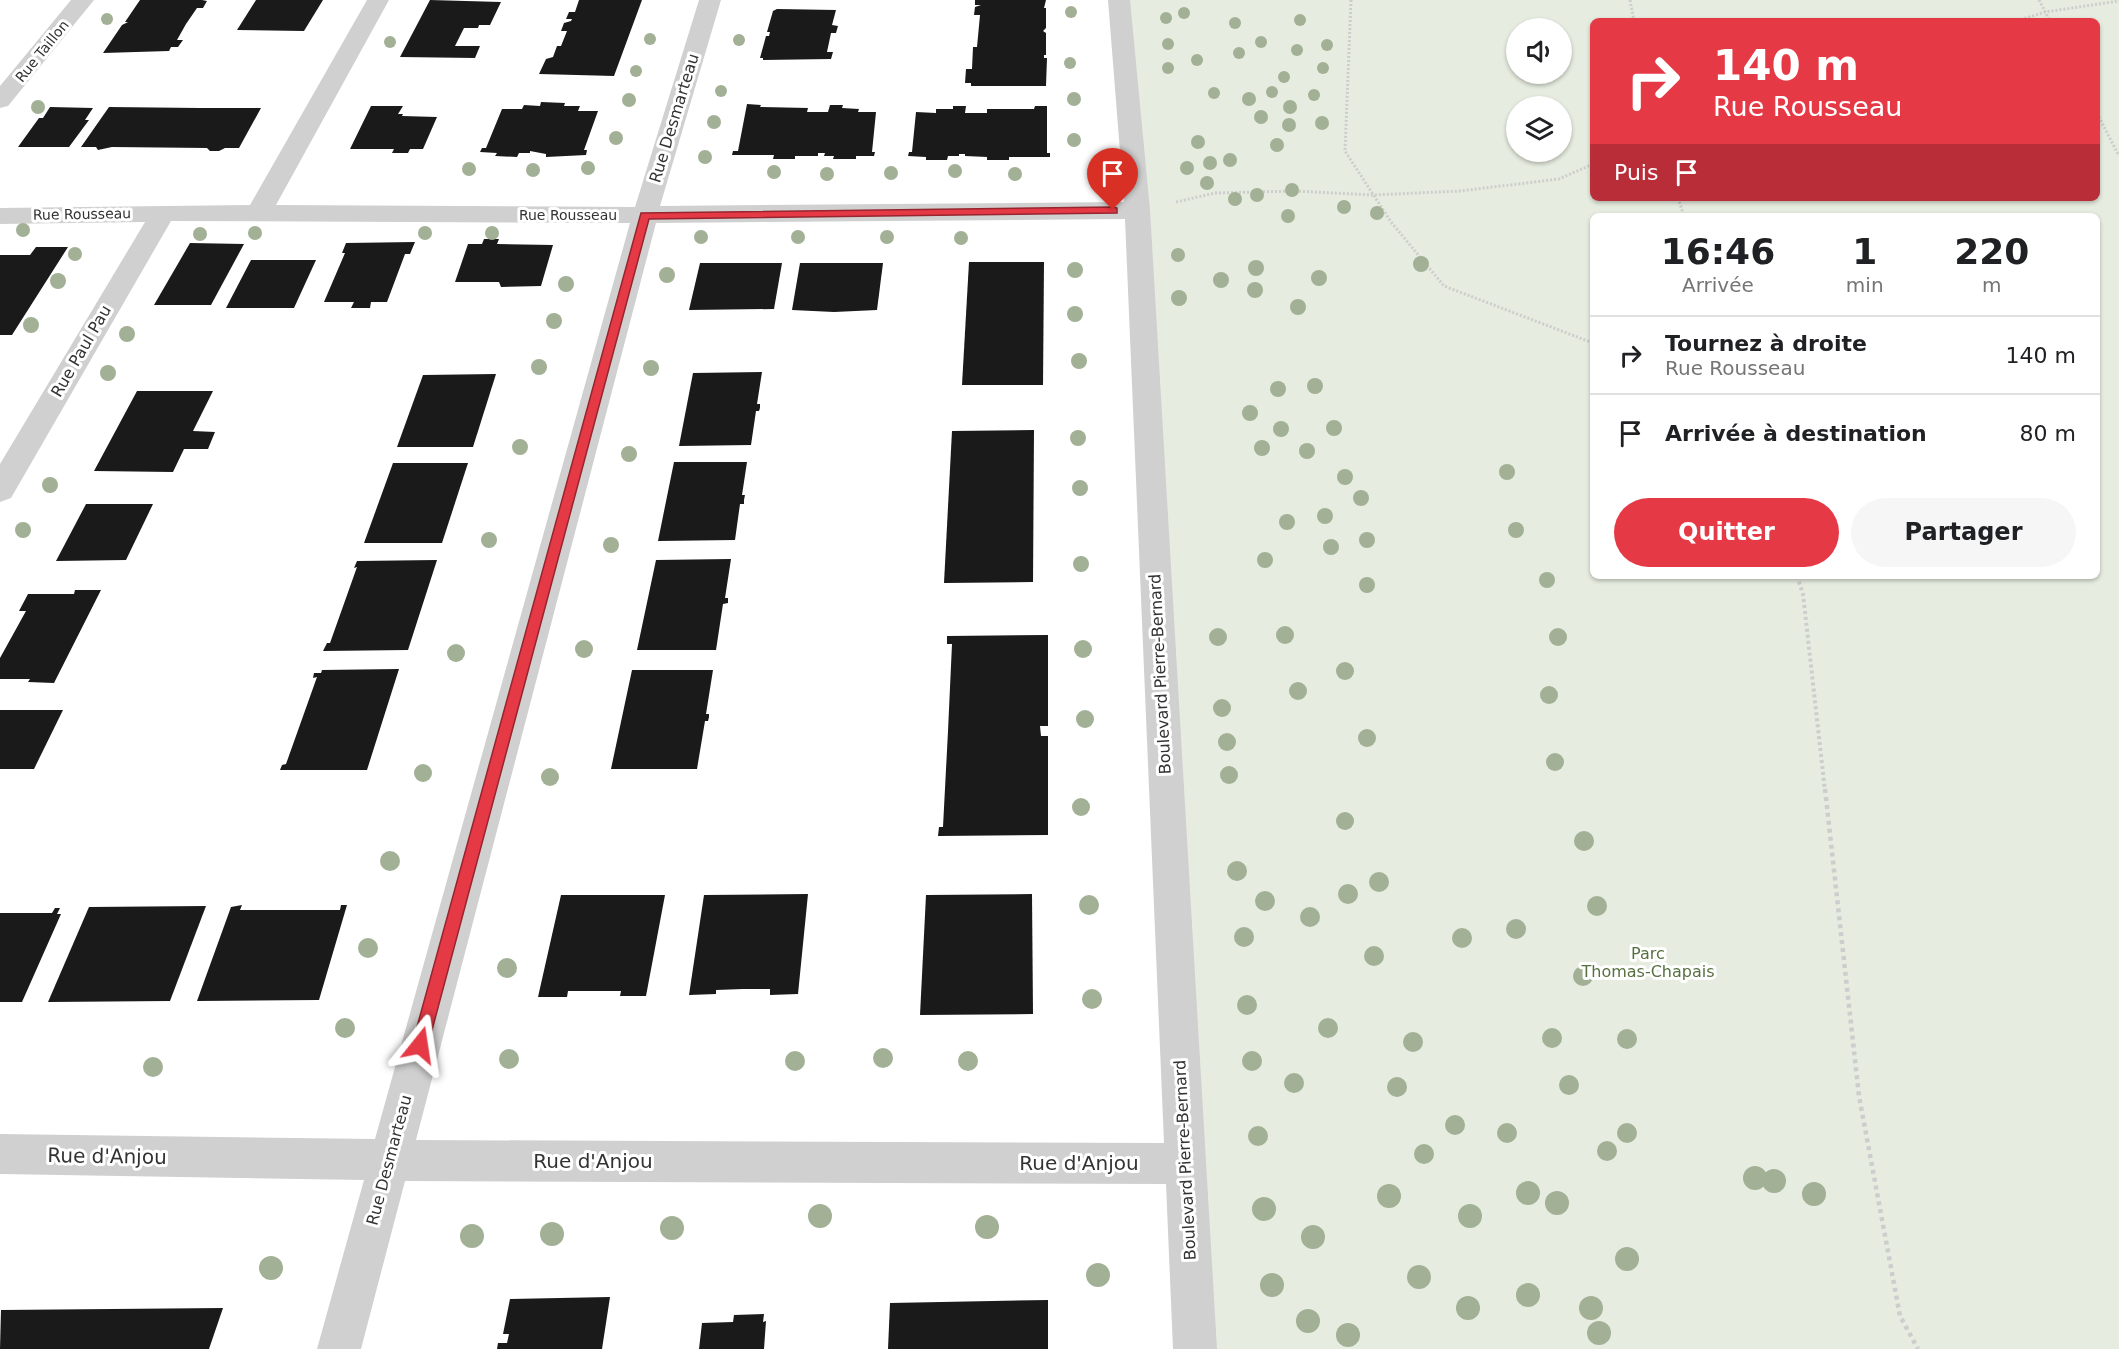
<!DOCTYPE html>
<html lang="fr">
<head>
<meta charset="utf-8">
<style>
  :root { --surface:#fff; --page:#f6f6f6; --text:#202124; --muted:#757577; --line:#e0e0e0; --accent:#e63946 }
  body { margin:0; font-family:"DejaVu Sans",sans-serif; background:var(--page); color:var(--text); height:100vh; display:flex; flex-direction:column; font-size:22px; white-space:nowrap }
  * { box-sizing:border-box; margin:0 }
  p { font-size:20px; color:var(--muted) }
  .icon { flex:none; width:33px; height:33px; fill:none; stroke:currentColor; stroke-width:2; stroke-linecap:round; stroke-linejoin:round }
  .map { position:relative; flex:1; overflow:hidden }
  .sheet { position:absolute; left:1590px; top:213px; width:510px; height:366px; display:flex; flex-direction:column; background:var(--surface); border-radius:9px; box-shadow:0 2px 4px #0004 }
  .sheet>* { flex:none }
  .guide { position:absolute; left:1590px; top:18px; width:510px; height:183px; border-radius:9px; box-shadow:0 2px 4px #0004; background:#e63946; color:#fff; overflow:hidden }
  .buttons { position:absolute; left:1506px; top:18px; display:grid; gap:12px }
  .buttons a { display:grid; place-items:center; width:66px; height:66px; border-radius:50%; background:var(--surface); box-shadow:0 2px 4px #0004; font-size:30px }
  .pin { position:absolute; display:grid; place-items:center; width:51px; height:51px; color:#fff; margin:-62px -26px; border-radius:50% 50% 50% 0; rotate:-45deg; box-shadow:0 0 6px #0007 }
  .pin .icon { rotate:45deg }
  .me { position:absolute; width:66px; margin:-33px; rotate:15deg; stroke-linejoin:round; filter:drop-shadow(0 0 4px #0008) }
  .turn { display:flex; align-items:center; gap:21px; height:126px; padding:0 24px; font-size:27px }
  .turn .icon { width:78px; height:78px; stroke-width:2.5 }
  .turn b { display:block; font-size:42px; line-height:51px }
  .then { display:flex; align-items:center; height:57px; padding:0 24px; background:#0003; gap:12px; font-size:22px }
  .eta { display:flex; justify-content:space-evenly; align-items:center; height:102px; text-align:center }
  .eta b { font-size:36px; font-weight:700; line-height:42px }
  .cta { display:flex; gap:12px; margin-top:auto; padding:12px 24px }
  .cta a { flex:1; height:69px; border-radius:36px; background:var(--accent); color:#fff; font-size:24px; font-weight:700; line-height:69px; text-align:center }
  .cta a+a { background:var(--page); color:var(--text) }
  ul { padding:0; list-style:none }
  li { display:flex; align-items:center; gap:18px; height:78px; padding:0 24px; border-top:2px solid var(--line) }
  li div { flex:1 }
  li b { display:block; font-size:22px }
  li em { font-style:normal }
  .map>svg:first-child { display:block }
  .green { fill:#e6ecdf; fill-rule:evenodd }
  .building { fill:#1a1a1a }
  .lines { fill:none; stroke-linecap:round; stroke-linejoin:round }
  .path-far2 { stroke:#cdcdcd; stroke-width:3; stroke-dasharray:2 2; stroke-linecap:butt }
  .path-far1 { stroke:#cdcdcd; stroke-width:4; stroke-dasharray:3 3; stroke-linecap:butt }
  .path { stroke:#cdcdcd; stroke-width:4.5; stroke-dasharray:4 4; stroke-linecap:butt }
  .minor { fill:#d0d0d0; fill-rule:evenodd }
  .tree { fill:#a2b095 }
  .route { fill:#e63946; stroke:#96252e; stroke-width:1.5 }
  .labels { text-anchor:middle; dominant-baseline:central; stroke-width:6; stroke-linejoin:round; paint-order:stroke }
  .far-street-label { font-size:14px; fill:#333; stroke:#fff }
  .street-label { font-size:16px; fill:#333; stroke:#fff }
  .park-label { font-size:16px; fill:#56703f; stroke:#fff }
  .near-street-label { font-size:20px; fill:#333; stroke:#fff }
</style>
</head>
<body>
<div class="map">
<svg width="2119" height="1349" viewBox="0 0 2119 1349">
  <rect width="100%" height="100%" fill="#fff"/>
  <path class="green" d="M1119,0H2119V1349H1197ZM1593,21H2097V198H1593ZM1516,28H1562V74H1516ZM1516,106H1562V152H1516ZM1593,216H2097V576H1593Z"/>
  <g class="building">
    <path d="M140,0H202L207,1L203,8H197L186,24L177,40H183L178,47H171L169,51L103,53L122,25L128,22H125Z"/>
    <path d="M256,0H323L304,31L237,30Z"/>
    <path d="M430,0L501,2L490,25H479L478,28H464L455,46H480L475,58L400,57Z"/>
    <path d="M579,0H642L614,76L539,74L546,59L553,57L557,46H561L567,31H561L564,23L571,21L572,19H566L569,12H575Z"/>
    <path d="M975,0H1046L1044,8H1046V28L1043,31L1046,33V55H1044V58H1047L1046,86H971V83H965L966,69H972L973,47H977L980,15H974L975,7L981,5H975Z"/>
    <path d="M777,9L836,10L832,25L838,26L836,33H831L827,52H833L831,59L763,60V58H760L766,36H769L770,32H767L773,11Z"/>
    <path d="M541,102L565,103L564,106H580L578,111H598L584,150H587L586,155L546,157V154L530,151V153H519L517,157L495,156L497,153L480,152L482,148H486L502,109H522L524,105L540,106Z"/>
    <path d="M747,104L761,105L760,107L808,108L807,112H828L830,105H843L842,108L859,109L858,112H876L872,152H875L874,156H856V159H833L834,156H824L825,153H818V156H795V159H773L774,155H732L733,151H738Z"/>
    <path d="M371,106H403L398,114H403L402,116L437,117L423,149H410L408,153H392L394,149H350Z"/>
    <path d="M953,106H966L965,113H987V109H1034L1035,106H1047V153H1050V157H1009V160H987V157L965,156V154H959V156H948L947,160H926V157L908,156L909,152H912L916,112L936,113V109H953Z"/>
    <path d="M50,107L93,108L85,120H89L69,147H18L39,118H43Z"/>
    <path d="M109,107L200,108H261L239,148H225L219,151H210L207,148L112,147L98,150L96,147H81Z"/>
    <path d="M484,239H499L497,244L553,245L541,286L501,287L499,282H455L468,244H482Z"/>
    <path d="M415,242L410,254H405L387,302H371L370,308H351L354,302H324L345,253H342L346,243Z"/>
    <path d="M190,243L244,244L211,305H154Z"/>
    <path d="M36,247H68L12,335H0V255H30Z"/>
    <path d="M251,260H316L294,308H226Z"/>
    <path d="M969,262H1044L1043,385H962Z"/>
    <path d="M700,263H782L774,309L689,310Z"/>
    <path d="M800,263H883L877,310L834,312L792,310Z"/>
    <path d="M762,372L757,404H760V408L759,411H756L751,445L679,446L693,373Z"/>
    <path d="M496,374L473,447H397L423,375Z"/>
    <path d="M137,391H213L193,431L215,432L208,449H184L173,472L94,471Z"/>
    <path d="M1034,430L1033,582L944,583L952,431Z"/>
    <path d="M674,462H747L742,495H745L744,500V504H740L735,540L658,541Z"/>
    <path d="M393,463H468L442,543H364Z"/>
    <path d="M86,504H153L126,560L56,561Z"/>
    <path d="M731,559L725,598H728V603L723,604L716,650H637L656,560Z"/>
    <path d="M437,560L408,650L323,651L327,643H330L357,567L354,568L357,561Z"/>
    <path d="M75,590H101L54,683L28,682L30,679H0V658L26,611H19L28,594H74Z"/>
    <path d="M1048,635V726H1040L1041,736H1048V835L938,836L939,827H943L948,731L952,644H947V636Z"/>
    <path d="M399,669L367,770H280L282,765L286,764L317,677L313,678L314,673H321L322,670Z"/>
    <path d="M632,670H713L706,714H709V717L708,721H705L697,769H611Z"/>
    <path d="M0,710H63L34,769H0Z"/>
    <path d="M808,894L798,994L770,995V989H743L716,990V994L689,995L704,895Z"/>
    <path d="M1032,894L1033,1014L920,1015L926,895Z"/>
    <path d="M561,895H665L646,996H620L621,991H568L567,997H538Z"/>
    <path d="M242,905L240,910H340L341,905H347L319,1000L197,1001L231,907Z"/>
    <path d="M206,906L170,1001L48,1002L89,907Z"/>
    <path d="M55,908H60L57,914H61L22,1002H0V913H52Z"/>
    <path d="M610,1297L602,1349H497L498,1343H507L509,1334H503L510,1299Z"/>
    <path d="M1048,1300V1349H888L890,1303Z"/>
    <path d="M223,1308L209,1349H0L1,1310Z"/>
    <path d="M764,1314L763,1322L766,1321L764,1349H699L702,1323L733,1322L734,1315Z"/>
  </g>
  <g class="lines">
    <g class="path-far2">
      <path d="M1351,0L1345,151L1391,222L1444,286L1593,343"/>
      <path d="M1630,0L1634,21"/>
      <path d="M2039,0L2050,21"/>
      <path d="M2017,21L2045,12L2119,1"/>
      <path d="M2097,113L2119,156"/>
      <path d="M1678,198L1684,216"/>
      <path d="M1176,202L1215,193L1296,191L1373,195L1460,191L1559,179L1593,164"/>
    </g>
    <path class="path-far1" d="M1797,576L1803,594L1825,791"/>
    <path class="path" d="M1825,789L1859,1096L1900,1316L1918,1349"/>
    <g class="minor">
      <path d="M71,0H94L8,106L0,108V86Z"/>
      <path d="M367,0H389L276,205L635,207L699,0H721L660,206L1124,202L1108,0H1130L1150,210L1217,1349H1173L1166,1184L405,1181L361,1349H317L364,1180L0,1174V1134L375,1139L630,223L171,221L11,498L0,502V464L145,222L0,224V208L250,205ZM1125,219L1164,1143L416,1140L656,223Z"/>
    </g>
  </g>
  <g class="tree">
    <circle cx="1071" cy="12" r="6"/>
    <circle cx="1184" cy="13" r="6"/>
    <circle cx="1166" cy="18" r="6"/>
    <circle cx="107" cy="19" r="6"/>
    <circle cx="1300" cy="20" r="6"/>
    <circle cx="1235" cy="23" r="6"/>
    <circle cx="650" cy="39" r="6"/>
    <circle cx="739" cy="40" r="6"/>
    <circle cx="390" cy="42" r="6"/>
    <circle cx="1261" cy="42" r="6"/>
    <circle cx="1168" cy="44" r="6"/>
    <circle cx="1327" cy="45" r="6"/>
    <circle cx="1297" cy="50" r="6"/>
    <circle cx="1239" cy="53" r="6"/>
    <circle cx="1197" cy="60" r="6"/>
    <circle cx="1070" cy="63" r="6"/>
    <circle cx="1168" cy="68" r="6"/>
    <circle cx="1323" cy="68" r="6"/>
    <circle cx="636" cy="71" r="6"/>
    <circle cx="1284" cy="77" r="6"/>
    <circle cx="721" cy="91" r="6"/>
    <circle cx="1272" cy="92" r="6"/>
    <circle cx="1214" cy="93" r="6"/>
    <circle cx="1314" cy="95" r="6"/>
    <circle cx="1074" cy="99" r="7"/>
    <circle cx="1249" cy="99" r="7"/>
    <circle cx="629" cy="100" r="7"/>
    <circle cx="38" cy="107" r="7"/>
    <circle cx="1290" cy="107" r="7"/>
    <circle cx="1261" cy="117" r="7"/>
    <circle cx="714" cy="122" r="7"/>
    <circle cx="1322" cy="123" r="7"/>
    <circle cx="1289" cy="125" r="7"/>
    <circle cx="616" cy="138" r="7"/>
    <circle cx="1074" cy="140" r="7"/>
    <circle cx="1198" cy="142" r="7"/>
    <circle cx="1277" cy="145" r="7"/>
    <circle cx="705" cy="157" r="7"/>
    <circle cx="1230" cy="160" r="7"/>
    <circle cx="1210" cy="163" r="7"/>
    <circle cx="588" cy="168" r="7"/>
    <circle cx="1187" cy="168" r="7"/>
    <circle cx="469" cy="169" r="7"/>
    <circle cx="533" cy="170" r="7"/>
    <circle cx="955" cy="171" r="7"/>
    <circle cx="774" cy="172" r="7"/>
    <circle cx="891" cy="173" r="7"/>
    <circle cx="827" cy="174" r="7"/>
    <circle cx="1015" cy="174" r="7"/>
    <circle cx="1207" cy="183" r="7"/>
    <circle cx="1292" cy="190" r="7"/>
    <circle cx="1257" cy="195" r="7"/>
    <circle cx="1235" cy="199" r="7"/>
    <circle cx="1344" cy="207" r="7"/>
    <circle cx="1377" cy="213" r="7"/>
    <circle cx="1288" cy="216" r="7"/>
    <circle cx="23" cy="230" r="7"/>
    <circle cx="255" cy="233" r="7"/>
    <circle cx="425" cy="233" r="7"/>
    <circle cx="492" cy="233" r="7"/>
    <circle cx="200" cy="234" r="7"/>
    <circle cx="701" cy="237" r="7"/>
    <circle cx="798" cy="237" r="7"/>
    <circle cx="887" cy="237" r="7"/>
    <circle cx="961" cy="238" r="7"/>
    <circle cx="75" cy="254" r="7"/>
    <circle cx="1178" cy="255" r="7"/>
    <circle cx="1421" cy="264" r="8"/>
    <circle cx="1256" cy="268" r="8"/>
    <circle cx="1075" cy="270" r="8"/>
    <circle cx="667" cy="275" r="8"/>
    <circle cx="1319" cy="278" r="8"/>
    <circle cx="1221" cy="280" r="8"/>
    <circle cx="58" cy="281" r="8"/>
    <circle cx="566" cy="284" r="8"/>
    <circle cx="1255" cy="290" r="8"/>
    <circle cx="1179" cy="298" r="8"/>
    <circle cx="1298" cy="307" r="8"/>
    <circle cx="1075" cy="314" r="8"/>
    <circle cx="554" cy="321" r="8"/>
    <circle cx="31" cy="325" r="8"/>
    <circle cx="127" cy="334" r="8"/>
    <circle cx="1079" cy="361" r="8"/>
    <circle cx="539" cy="367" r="8"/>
    <circle cx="651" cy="368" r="8"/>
    <circle cx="108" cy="373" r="8"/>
    <circle cx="1315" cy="386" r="8"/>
    <circle cx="1278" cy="389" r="8"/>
    <circle cx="1250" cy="413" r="8"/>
    <circle cx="1334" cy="428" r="8"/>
    <circle cx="1281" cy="429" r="8"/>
    <circle cx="1078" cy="438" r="8"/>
    <circle cx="520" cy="447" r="8"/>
    <circle cx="1262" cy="448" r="8"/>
    <circle cx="1307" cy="451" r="8"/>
    <circle cx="629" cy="454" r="8"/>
    <circle cx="1507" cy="472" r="8"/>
    <circle cx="1345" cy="477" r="8"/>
    <circle cx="50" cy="485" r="8"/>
    <circle cx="1080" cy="488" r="8"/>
    <circle cx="1361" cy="498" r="8"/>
    <circle cx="1325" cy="516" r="8"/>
    <circle cx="1287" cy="522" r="8"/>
    <circle cx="23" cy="530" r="8"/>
    <circle cx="1516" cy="530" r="8"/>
    <circle cx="489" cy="540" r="8"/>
    <circle cx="1367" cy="540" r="8"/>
    <circle cx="611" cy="545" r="8"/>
    <circle cx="1331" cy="547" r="8"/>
    <circle cx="1265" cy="560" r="8"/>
    <circle cx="1081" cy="564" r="8"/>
    <circle cx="1547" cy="580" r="8"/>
    <circle cx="1367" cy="585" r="8"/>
    <circle cx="1285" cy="635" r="9"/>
    <circle cx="1218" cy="637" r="9"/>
    <circle cx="1558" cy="637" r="9"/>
    <circle cx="584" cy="649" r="9"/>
    <circle cx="1083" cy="649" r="9"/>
    <circle cx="456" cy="653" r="9"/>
    <circle cx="1345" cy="671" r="9"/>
    <circle cx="1298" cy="691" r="9"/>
    <circle cx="1549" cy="695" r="9"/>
    <circle cx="1222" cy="708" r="9"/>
    <circle cx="1085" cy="719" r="9"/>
    <circle cx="1367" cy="738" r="9"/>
    <circle cx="1227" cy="742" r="9"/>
    <circle cx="1555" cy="762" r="9"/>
    <circle cx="423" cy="773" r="9"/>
    <circle cx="1229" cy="775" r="9"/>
    <circle cx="550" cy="777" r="9"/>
    <circle cx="1081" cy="807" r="9"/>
    <circle cx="1345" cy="821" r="9"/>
    <circle cx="1584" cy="841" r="10"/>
    <circle cx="390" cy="861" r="10"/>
    <circle cx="1237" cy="871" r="10"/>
    <circle cx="1379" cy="882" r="10"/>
    <circle cx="1348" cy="894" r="10"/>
    <circle cx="1265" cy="901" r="10"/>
    <circle cx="1089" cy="905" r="10"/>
    <circle cx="1597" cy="906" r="10"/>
    <circle cx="1310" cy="917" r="10"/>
    <circle cx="1516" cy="929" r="10"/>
    <circle cx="1244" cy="937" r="10"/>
    <circle cx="1462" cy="938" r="10"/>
    <circle cx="368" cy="948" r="10"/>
    <circle cx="1374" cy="956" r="10"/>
    <circle cx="507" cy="968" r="10"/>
    <circle cx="1583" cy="976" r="10"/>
    <circle cx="1092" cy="999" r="10"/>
    <circle cx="1247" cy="1005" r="10"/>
    <circle cx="345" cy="1028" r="10"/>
    <circle cx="1328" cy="1028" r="10"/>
    <circle cx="1552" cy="1038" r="10"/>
    <circle cx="1627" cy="1039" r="10"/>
    <circle cx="1413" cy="1042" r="10"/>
    <circle cx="883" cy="1058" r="10"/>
    <circle cx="509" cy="1059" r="10"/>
    <circle cx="795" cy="1061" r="10"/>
    <circle cx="968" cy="1061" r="10"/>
    <circle cx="1252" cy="1061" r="10"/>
    <circle cx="153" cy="1067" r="10"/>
    <circle cx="1294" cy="1083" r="10"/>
    <circle cx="1569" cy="1085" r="10"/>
    <circle cx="1397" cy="1087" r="10"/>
    <circle cx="1455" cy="1125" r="10"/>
    <circle cx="1507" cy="1133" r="10"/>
    <circle cx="1627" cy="1133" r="10"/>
    <circle cx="1258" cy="1136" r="10"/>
    <circle cx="1607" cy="1151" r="10"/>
    <circle cx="1424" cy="1154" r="10"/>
    <circle cx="1755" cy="1178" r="12"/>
    <circle cx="1774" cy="1181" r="12"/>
    <circle cx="1528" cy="1193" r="12"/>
    <circle cx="1814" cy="1194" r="12"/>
    <circle cx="1389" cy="1196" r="12"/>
    <circle cx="1557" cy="1203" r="12"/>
    <circle cx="1264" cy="1209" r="12"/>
    <circle cx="820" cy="1216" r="12"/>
    <circle cx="1470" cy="1216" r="12"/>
    <circle cx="987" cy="1227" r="12"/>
    <circle cx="672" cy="1228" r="12"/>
    <circle cx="552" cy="1234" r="12"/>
    <circle cx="472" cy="1236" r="12"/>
    <circle cx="1313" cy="1237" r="12"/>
    <circle cx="1627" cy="1259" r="12"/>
    <circle cx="271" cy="1268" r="12"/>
    <circle cx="1098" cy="1275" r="12"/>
    <circle cx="1419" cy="1277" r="12"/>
    <circle cx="1272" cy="1285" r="12"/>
    <circle cx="1528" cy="1295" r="12"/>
    <circle cx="1468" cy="1308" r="12"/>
    <circle cx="1591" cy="1308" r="12"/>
    <circle cx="1308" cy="1321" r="12"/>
    <circle cx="1599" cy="1333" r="12"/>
    <circle cx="1348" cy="1335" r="12"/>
  </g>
  <path class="route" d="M1113,207L1117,208V213L649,219L428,1045L426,1050L420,1053L415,1050L412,1045L641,213Z"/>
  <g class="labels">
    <g class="far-street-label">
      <text transform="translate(42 51) rotate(-51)">Rue Taillon</text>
      <text transform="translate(82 214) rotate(-1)">Rue Rousseau</text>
      <text x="568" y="215">Rue Rousseau</text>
    </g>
    <g class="street-label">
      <text transform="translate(674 118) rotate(-73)">Rue Desmarteau</text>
      <text transform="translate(81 351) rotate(-60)">Rue Paul Pau</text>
      <text transform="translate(1160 674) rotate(-93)">Boulevard Pierre-Bernard</text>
      <text transform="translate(389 1160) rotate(-75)">Rue Desmarteau</text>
      <text transform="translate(1185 1160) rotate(-93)">Boulevard Pierre-Bernard</text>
    </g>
    <g class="park-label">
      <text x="1648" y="953">Parc<tspan x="1648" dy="18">Thomas-Chapais</tspan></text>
    </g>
    <g class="near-street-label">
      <text transform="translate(107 1156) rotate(1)">Rue d'Anjou</text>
      <text x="593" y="1161">Rue d'Anjou</text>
      <text x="1079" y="1163">Rue d'Anjou</text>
    </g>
  </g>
</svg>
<div class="buttons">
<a><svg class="icon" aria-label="sound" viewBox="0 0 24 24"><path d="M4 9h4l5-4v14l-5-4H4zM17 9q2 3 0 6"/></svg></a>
<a><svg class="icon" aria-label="layers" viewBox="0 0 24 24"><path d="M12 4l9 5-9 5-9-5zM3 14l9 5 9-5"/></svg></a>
</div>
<div class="pin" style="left:1113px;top:210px;background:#d93025"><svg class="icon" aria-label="arrive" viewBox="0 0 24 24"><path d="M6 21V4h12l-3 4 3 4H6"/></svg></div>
<svg class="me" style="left:420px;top:1045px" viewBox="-20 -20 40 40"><path d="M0-17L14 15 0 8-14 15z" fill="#e63946" stroke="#fff" stroke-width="4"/></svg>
<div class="guide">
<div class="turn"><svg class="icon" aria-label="right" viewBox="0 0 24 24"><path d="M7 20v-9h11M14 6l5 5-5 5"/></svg><div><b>140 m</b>Rue Rousseau</div></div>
<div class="then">Puis<svg class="icon" aria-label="arrive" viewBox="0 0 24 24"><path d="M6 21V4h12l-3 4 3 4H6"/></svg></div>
</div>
<section class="sheet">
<div class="eta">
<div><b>16:46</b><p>Arrivée</p></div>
<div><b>1</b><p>min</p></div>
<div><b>220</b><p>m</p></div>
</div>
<ul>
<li><svg class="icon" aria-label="right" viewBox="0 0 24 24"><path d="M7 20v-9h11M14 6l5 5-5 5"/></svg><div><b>Tournez à droite</b><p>Rue Rousseau</p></div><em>140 m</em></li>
<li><svg class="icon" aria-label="arrive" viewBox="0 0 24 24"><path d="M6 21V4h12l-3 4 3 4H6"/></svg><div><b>Arrivée à destination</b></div><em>80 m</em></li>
</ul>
<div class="cta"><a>Quitter</a><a>Partager</a></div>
</section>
</div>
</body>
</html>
